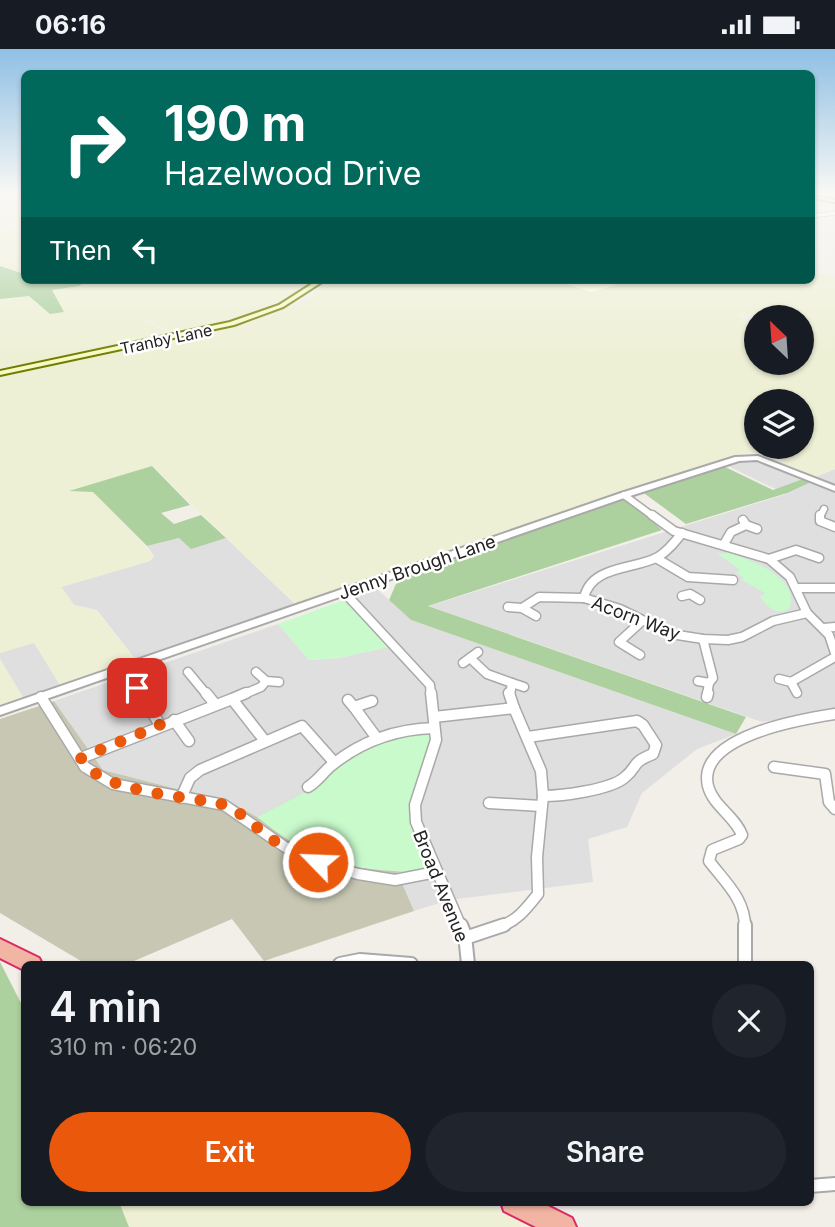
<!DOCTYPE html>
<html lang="en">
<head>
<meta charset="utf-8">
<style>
  :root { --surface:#171b24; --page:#20242c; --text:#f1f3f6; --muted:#9ea1a6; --accent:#ea580c }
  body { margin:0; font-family:Inter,sans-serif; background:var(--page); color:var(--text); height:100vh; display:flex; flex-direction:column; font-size:26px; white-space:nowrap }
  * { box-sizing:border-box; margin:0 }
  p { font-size:23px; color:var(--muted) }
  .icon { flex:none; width:38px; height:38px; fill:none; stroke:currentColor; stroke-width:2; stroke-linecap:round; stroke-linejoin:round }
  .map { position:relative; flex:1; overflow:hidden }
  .drawer { position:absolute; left:21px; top:912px; width:793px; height:245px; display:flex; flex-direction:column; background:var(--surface); border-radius:10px; box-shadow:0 2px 5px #0004 }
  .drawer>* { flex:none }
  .banner { position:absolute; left:21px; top:21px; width:794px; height:214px; border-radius:10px; box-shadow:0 2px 5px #0004; background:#00695c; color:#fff; overflow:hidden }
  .needle { width:46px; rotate:335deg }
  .fabs { position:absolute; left:744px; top:256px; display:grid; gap:14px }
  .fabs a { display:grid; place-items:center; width:70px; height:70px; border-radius:50%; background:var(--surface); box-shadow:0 2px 5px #0004; font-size:35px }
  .pin { position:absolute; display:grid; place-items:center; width:60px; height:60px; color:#fff; margin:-30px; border-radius:14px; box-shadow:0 4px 10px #0006 }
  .me { position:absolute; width:77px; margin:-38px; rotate:294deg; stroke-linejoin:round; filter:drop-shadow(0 0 5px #0008) }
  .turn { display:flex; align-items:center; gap:24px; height:147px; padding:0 28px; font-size:32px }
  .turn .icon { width:91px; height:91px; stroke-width:2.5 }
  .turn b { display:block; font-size:49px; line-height:60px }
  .then { display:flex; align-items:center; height:66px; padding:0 28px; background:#0003; gap:14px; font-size:26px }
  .round { display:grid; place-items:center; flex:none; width:74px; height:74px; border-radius:37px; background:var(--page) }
  .overview { display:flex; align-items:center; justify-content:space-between; height:119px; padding:0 28px }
  h1 { font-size:42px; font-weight:600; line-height:52px }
  .cta { display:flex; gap:14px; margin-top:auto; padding:14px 28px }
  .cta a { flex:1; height:80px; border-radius:42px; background:var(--accent); color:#fff; font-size:28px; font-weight:600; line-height:80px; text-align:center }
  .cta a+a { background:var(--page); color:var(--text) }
  .status { display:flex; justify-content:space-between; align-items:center; height:49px; padding:0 35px; background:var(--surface); direction:ltr }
  .status svg { height:19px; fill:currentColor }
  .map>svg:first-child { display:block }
  .residential { fill:#e0dfdf }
  .education { fill:#ffffe5 }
  .construction { fill:#c7c7b4 }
  .farmland { fill:#eef0d5; fill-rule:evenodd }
  .forest { fill:#add19e }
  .park { fill:#c8facc }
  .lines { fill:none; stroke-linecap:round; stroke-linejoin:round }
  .stream { stroke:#aad3df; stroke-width:2 }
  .minor-far4-casing { stroke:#a9a9a9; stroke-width:5 }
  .minor-far3-casing { stroke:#a9a9a9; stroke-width:9 }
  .minor-far2-casing { stroke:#a9a9a9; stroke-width:11 }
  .minor-far1-casing { stroke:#a9a9a9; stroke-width:13 }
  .minor-casing { stroke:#a9a9a9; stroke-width:16 }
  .tertiary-casing { stroke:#a9a9a9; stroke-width:4 }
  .secondary-casing { stroke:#707d05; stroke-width:4 }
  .trunk-casing { stroke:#dc2a67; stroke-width:4 }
  .minor-far4 { stroke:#fff; stroke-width:3.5 }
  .minor-far3 { stroke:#fff; stroke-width:6 }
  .minor-far2 { stroke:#fff; stroke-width:8 }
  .minor-far1 { stroke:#fff; stroke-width:10 }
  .minor { stroke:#fff; stroke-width:12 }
  .tertiary { fill:#fff; fill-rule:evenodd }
  .secondary { fill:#f7fabf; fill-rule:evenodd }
  .trunk { fill:#f2b4a3; fill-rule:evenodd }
  .route { stroke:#ea580c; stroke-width:12; stroke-dasharray:0 21.6 }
  .labels { text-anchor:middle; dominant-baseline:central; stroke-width:5; stroke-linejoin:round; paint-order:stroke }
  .far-street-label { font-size:16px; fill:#222; stroke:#fff }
  .street-label { font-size:18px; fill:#222; stroke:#fff }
</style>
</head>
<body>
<div class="status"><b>06:16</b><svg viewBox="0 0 49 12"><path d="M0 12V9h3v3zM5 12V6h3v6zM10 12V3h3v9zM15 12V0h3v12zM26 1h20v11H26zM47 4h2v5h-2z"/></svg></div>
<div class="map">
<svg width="835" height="1178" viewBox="0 0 835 1178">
  <rect width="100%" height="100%" fill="#f2efe9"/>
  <g class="residential">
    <path d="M756,410L806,432L835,420V661L762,673L429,557L786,445L728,417Z"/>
    <path d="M179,489L191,499L226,489L297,557L136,611L97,561L74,556L61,538L150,512L154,507L147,497Z"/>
    <path d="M377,540L411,571L736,685L697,700L642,744L627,778L588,790L593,833L449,851L414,862L396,822L420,824L425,805L411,775L410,758L425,714L339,713L325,733L257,768L226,750L177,740L103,721L54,652L278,575L309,611L339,609L388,598L347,550Z"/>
    <path d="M34,593L60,636L24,650L0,610V604Z"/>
  </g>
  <path class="education" d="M553,231H651L642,233L634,231L591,243Z"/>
  <path class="construction" d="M54,652L103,721L177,740L226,750L257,768L325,733L339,713L425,714L410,758L411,775L425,805L420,824L397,823L414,862L264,912L232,870L127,915H86L0,864V670Z"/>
  <g class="farmland">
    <path d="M24,144V174L0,178V146Z"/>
    <path d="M24,177V225L0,217V181Z"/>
    <path d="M812,224L835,226V420L815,427L785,415L784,412L754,403L737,406L583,456L297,557L152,417L93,442L154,507L150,512L61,538L74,556L96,561L136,611L60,636L34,594L0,604V327L244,275L308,250L327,231H553L591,243L634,231L642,233L651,231H812ZM735,265L802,268V313H756V274ZM756,352H802V397H756Z"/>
    <path d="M89,231H304L312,234L254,265L226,275L184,285L171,283L149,271L114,264L143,270L167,283L164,289L0,322V250L29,247L50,265L63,263L52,241L79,237Z"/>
    <path d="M0,610L24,650L0,656Z"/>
    <path d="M119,1153H482L532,1178H129Z"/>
  </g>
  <g class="forest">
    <path d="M0,217L24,225V231H89L79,237L52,241L64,263L50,265L29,247L0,250Z"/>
    <path d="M721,416L773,441L803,430L811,433L787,444L686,475L641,442Z"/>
    <path d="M152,417L190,456L161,464L174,475L201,466L226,489L191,500L179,489L147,497L93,443L69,442Z"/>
    <path d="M622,450L633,453L662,481L428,557L746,668L736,685L411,571L389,551L399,528Z"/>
    <path d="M0,913L24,960V1153H119L129,1178H0Z"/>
  </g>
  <g class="park">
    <path d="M727,503C749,511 802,528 789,560C776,567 768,558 760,548L765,544L742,531L743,528L736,524L740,521L717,504L725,505Z"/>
    <path d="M347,550L389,598L339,609L309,611L278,575Z"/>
    <path d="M409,682L434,683L410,758L411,775L431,816L430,820C418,826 407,823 393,822C337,819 300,803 257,768L325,733L339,713L362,700Z"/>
  </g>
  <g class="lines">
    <path class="stream" d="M812,150L835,153"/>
    <defs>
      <path id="minor-far4" d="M812,167L835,164"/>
      <g id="minor-far3">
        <path d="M624,446L654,468"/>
        <path d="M820,468L824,460"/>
      </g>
      <g id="minor-far2">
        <path d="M652,466L674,482L769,510L790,528L807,564L829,586L835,604"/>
        <path d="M820,466V472L835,478"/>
        <path d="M743,471L746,476L757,480"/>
        <path d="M682,484C675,493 668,502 658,508C634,521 591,516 584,549L620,560L671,585L703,590L728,591L742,588L773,572L807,564"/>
        <path d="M724,495L731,483L746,476"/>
        <path d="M656,509L688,528L733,531"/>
        <path d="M769,510L796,501L819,509"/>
        <path d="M797,539H835"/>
        <path d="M344,543L430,636L431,646"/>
        <path d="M682,547L690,545L700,551"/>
        <path d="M508,558L522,559L536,567"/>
        <path d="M522,559L539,548L584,549"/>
        <path d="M824,579L835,578"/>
        <path d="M703,590L713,629L709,634L707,646"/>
        <path d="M640,606L619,593L642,572"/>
        <path d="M470,609L487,625L512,634L510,646"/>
        <path d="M463,614L478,603"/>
        <path d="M188,623L207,646"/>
        <path d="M256,623L266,632L279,633"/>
        <path d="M779,630L791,633L797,644"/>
        <path d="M698,632L709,634"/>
        <path d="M791,633L835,608"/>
        <path d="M512,634L524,638"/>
        <path d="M137,639L141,646"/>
        <path d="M242,646L261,638L266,632"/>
      </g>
      <g id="minor-far1">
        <path d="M140,644L160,676"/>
        <path d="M206,644L215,655"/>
        <path d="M246,644L232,650L265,692"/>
        <path d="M431,644L436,691L415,756L416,773L461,878"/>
        <path d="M509,644L514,659"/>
        <path d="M41,648L85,718L113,735L224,756L285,798L319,813L358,825L395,831L436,823"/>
        <path d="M707,648L708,644"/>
        <path d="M348,651L354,658L372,652"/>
        <path d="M354,658L376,688"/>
        <path d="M434,668L514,659L541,722L543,747L537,808L538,845C526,860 517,872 499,878"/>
        <path d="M174,671L189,692"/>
        <path d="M528,688L637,672L643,676L656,696L653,705C630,714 639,717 624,729C609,741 562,747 543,747"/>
        <path d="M81,709L232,650"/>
        <path d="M774,718L825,725L829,753L835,760"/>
        <path d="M308,738C318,732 323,723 332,716C362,692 396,680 434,679"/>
        <path d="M181,749L190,729L200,721L302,677L334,713"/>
        <path d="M489,754L541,757"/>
        <path d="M745,878C745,850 725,833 709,812L712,801L739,790L742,786C735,767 713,757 708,737C696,687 803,670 835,665"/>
      </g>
      <g id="minor">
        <path d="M461,876L465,886L468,915"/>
        <path d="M745,876V915"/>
        <path d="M465,889L504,876"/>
        <path d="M340,915L360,911L411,915"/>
        <path d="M810,1137L835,1135"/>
      </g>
      <path id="tertiary" d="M758,407L835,437V442L757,411L739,412L627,448L0,666V658L621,444L735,408Z"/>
      <g id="secondary">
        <path d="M812,147L835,151V153L812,149Z"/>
        <path d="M318,231H325L283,258L234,276L0,326V322L230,273L279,256Z"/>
      </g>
      <g id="trunk">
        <path d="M0,890L39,909L42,915H24V921L0,909Z"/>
        <path d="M501,1153H540L572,1169L576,1178H536L504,1162Z"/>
      </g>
    </defs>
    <use href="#minor-far4" class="minor-far4-casing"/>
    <use href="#minor-far3" class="minor-far3-casing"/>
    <use href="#minor-far2" class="minor-far2-casing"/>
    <use href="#minor-far1" class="minor-far1-casing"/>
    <use href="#minor" class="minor-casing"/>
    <use href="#tertiary" class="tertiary-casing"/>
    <use href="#secondary" class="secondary-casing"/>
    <use href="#trunk" class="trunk-casing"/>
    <use href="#minor-far4" class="minor-far4"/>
    <use href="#minor-far3" class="minor-far3"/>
    <use href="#minor-far2" class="minor-far2"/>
    <use href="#minor-far1" class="minor-far1"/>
    <use href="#minor" class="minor"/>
    <use href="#tertiary" class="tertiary"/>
    <use href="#secondary" class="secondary"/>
    <use href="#trunk" class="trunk"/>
  </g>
  <linearGradient id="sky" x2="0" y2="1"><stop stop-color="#8fc0e4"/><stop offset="0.47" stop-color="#f9f8f5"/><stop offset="1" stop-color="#f9f8f5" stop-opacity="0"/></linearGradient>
  <rect width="835" height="309" fill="url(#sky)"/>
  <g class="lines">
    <path class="route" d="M137,639L160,676L81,709C99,745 188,746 225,756C242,764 253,776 269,788C284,799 301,806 318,813"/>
  </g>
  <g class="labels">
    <g class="far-street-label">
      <text transform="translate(166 290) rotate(-12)">Tranby Lane</text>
    </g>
    <g class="street-label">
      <text transform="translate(417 518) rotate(-19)">Jenny Brough Lane</text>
      <text transform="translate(636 569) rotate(21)">Acorn Way</text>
      <text transform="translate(441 837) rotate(68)">Broad Avenue</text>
    </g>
  </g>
</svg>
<div class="fabs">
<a><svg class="needle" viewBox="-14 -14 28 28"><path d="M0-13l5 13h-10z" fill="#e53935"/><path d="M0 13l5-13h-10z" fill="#9ea1a6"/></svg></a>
<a><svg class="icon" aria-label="layers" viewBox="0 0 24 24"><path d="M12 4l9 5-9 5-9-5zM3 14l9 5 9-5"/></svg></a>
</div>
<div class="pin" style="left:137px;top:639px;background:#d93025"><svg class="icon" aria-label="arrive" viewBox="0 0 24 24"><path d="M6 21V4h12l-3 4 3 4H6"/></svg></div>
<svg class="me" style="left:318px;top:813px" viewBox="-20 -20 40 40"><circle r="17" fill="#ea580c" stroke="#fff" stroke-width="3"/><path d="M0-11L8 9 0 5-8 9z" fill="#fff"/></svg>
<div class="banner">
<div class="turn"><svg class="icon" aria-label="right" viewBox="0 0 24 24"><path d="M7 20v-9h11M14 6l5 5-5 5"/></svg><div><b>190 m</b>Hazelwood Drive</div></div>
<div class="then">Then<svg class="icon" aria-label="left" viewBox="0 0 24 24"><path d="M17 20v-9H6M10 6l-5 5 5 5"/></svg></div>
</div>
<section class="drawer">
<div class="overview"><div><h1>4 min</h1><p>310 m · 06:20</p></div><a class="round"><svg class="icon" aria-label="close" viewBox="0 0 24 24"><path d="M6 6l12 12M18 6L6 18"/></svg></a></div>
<div class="cta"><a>Exit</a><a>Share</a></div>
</section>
</div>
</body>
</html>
